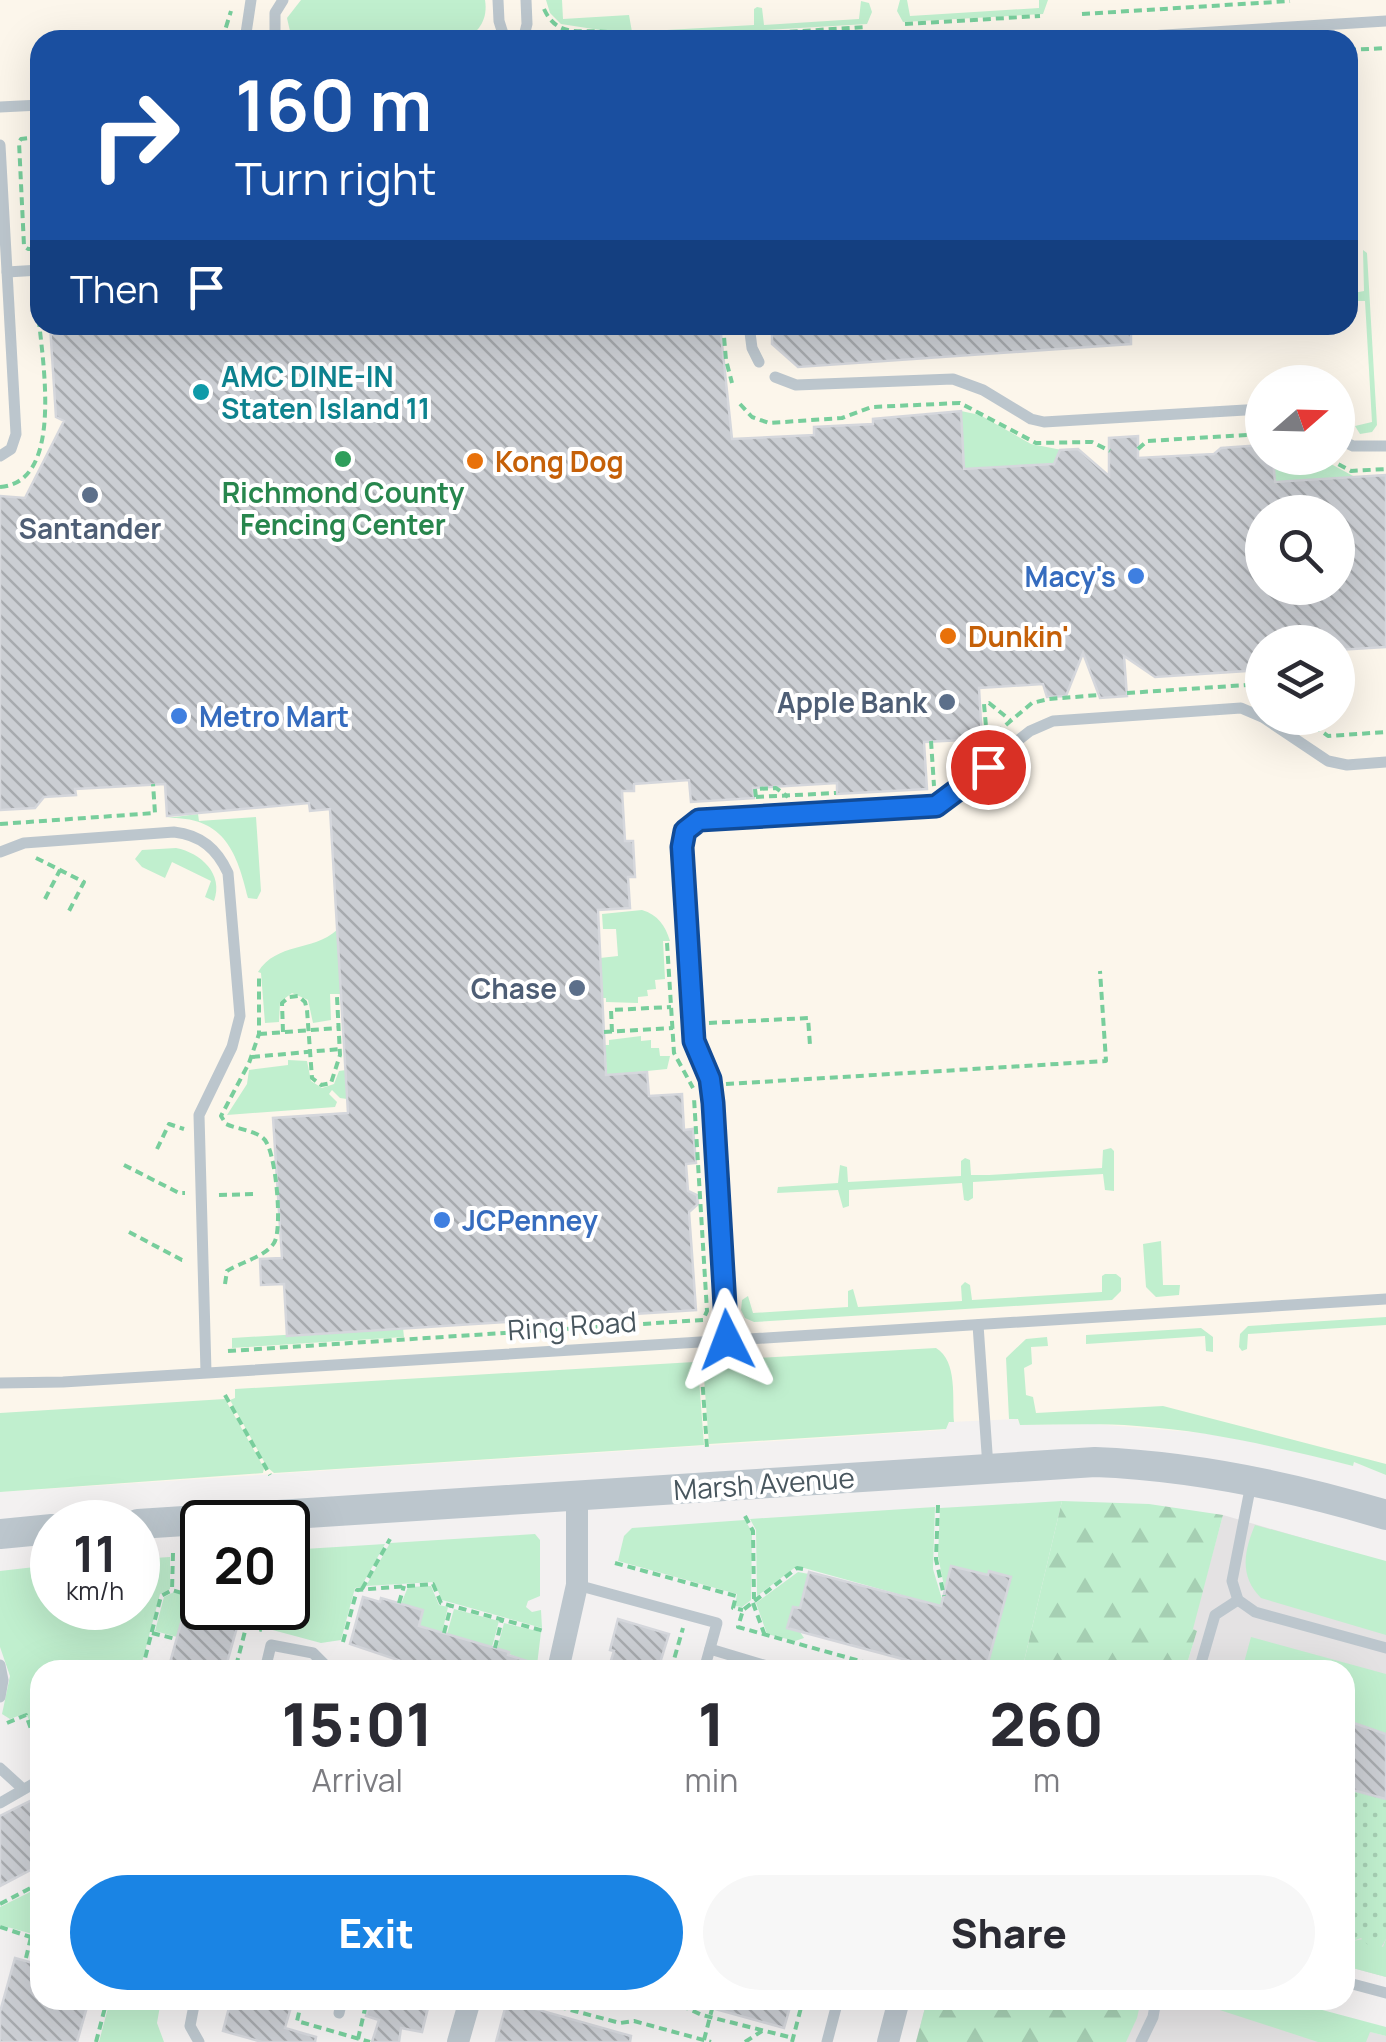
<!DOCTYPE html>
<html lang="en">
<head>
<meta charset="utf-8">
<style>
  :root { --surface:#fff; --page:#f7f7f7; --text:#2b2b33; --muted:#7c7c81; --accent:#1a84e4 }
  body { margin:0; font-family:Manrope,sans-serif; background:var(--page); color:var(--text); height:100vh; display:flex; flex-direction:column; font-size:38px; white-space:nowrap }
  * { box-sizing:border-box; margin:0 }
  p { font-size:32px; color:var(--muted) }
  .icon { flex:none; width:55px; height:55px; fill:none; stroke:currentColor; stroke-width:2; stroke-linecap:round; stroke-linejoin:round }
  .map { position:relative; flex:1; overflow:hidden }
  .sheet { position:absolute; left:30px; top:1660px; width:1325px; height:350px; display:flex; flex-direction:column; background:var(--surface); border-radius:30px; box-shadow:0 10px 40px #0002 }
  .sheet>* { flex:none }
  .banner { position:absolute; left:30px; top:30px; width:1328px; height:305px; border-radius:30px; box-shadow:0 10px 40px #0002; background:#1a4fa0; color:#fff; overflow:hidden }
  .needle { width:65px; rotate:70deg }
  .fabs { position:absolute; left:1245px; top:365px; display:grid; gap:20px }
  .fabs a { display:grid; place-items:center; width:110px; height:110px; border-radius:50%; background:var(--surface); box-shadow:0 10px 40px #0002; font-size:50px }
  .speed { position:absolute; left:30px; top:1500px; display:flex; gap:20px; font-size:50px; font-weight:700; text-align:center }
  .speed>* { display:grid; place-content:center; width:130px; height:130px; border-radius:50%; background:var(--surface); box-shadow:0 10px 40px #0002; line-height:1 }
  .speed small { font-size:25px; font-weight:400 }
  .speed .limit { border:5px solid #111; border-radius:15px; background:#fff; color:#111 }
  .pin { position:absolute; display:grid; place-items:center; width:85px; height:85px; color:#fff; margin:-42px; border:5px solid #fff; border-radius:50%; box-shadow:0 2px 10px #0007 }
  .me { position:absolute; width:110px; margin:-55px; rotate:357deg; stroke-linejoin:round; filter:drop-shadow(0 0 8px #0008) }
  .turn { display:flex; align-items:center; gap:35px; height:210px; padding:0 40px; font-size:45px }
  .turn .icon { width:130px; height:130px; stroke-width:2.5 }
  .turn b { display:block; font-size:70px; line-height:85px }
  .then { display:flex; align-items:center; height:95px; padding:0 40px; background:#0003; gap:20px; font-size:38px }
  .eta { display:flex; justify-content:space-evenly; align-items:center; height:170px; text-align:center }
  .eta b { font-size:60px; font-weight:800; line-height:70px }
  .cta { display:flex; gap:20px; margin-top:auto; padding:20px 40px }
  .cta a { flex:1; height:115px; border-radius:60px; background:var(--accent); color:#fff; font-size:40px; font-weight:800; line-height:115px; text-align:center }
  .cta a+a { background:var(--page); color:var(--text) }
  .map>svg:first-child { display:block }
  .commercial { fill:#fcf6eb; fill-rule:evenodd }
  .education { fill:#e4e2e3 }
  .green { fill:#c0efce }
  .forest { fill:url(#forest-firs) }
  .park { fill:url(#park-dots) }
  .building { fill:url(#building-back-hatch); stroke:#d5d7dc; stroke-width:2.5; fill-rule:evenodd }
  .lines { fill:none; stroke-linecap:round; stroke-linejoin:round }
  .path { stroke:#78ce9c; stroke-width:4; stroke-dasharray:8 5; stroke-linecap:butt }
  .service { stroke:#bcc6cd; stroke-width:11 }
  .minor { stroke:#bcc6cd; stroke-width:22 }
  .tertiary { stroke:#bcc6cd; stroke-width:30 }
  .route-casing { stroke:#114b97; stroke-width:25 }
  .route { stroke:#1a73e8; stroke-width:18 }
  .culture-dot { fill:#0f9aa8; stroke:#fff; stroke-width:4 }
  .leisure-dot { fill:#2e9e5b; stroke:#fff; stroke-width:4 }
  .food-dot { fill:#e8710a; stroke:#fff; stroke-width:4 }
  .service-dot { fill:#5c6f8a; stroke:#fff; stroke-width:4 }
  .shop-dot { fill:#3f7fe0; stroke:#fff; stroke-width:4 }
  .labels { text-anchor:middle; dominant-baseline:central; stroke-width:8; stroke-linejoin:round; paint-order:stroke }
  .culture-label { font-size:28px; font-weight:bold; fill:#0d838f; stroke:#fff; text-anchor:start }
  .food-label { font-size:28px; font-weight:bold; fill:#c56008; stroke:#fff; text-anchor:start }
  .leisure-label { font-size:28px; font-weight:bold; fill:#27864d; stroke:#fff }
  .service-label { font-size:28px; font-weight:bold; fill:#4e5e75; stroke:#fff; text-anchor:end }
  .shop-label { font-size:28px; font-weight:bold; fill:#366cbe; stroke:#fff; text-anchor:start }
  .street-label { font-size:28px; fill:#48565e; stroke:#fff }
</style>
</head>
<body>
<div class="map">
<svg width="1386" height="2042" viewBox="0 0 1386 2042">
  <defs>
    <pattern id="forest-firs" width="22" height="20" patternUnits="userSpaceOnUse" patternTransform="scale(2.5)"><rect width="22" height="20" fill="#c0efce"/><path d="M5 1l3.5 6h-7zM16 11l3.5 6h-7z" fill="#a6cfb3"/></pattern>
    <pattern id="park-dots" width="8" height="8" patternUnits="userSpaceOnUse" patternTransform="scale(2.5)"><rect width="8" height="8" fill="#c0efce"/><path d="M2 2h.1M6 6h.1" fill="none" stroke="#a6cfb3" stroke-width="1.8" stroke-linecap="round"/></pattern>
    <pattern id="building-back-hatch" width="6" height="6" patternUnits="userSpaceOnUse" patternTransform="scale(2.5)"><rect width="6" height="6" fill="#cbced3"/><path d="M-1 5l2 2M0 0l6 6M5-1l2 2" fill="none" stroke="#a7aaae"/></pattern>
  </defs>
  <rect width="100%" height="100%" fill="#f3f1f1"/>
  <path class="commercial" d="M0,0H1386V1475L1354,1462L1353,1466L1280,1447L1203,1433L1094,1424L1021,1425L1017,1419L950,1422L944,1430L0,1492ZM40,40H1348V325H40ZM1262,382H1338V458H1262ZM1262,512H1338V588H1262ZM1262,642H1338V718H1262Z"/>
  <g class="education">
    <path d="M1223,1515L1386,1562V1977L1345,1966V1670H1185L1197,1631L1192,1629Z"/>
    <path d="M927,2000H1247L1386,2036V2042H916Z"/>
  </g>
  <g class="green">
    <path d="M301,0H485C488,18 480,31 465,40H292L287,18Z"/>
    <path d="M546,0H562L563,19L629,15L632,32L754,25V9L757,7L762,8L764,25L859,19L861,1L869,3L872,12L867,24L645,37L561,24L550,13Z"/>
    <path d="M900,0H907L910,16L1039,8V0H1048L1043,14L903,22L897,11Z"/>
    <path d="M1363,250L1367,253L1377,425L1372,432L1360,434L1355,426L1372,422L1365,301H1350L1348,294L1364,291Z"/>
    <path d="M961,411L980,415L1031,444L1062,450L1058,454V463L978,468L965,479Z"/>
    <path d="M1273,458H1320L1355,477L1275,482Z"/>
    <path d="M198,814L199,821L256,817L261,891L257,899L248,898C237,852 224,816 167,818Z"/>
    <path d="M176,848C201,853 224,874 214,901L205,897L211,881L172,862L165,878L142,867L135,859L142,850Z"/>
    <path d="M642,910C658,915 665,925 670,941H663L665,979L655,980L656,989L647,990L648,996L638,997V1003L606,1002V998H602L600,958L618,956L616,929H603L602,914Z"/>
    <path d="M337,930L341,994H330L331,1020L313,1023L308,1000L292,993L280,1002L279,1022L265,1023L261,973L258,972C277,942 312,952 337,930Z"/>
    <path d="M641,1036V1041L651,1040V1048H659L660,1056H670L667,1069L607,1075L605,1045H609V1040Z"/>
    <path d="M288,1060L307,1061L311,1081L322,1088L334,1084L339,1071L346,1070L347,1099L340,1098L332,1090L329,1094L337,1102L335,1107L227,1115L247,1084L249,1070L288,1065Z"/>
    <path d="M1111,1148L1114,1151V1191L1105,1190L1103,1174L973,1182V1198L968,1201L964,1200L962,1183L849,1190V1206L843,1208L838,1190L777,1193L778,1187L838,1183L840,1165L847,1167L848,1182L961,1176V1161L965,1158L970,1160L971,1175H989L1102,1168L1103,1150Z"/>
    <path d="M1161,1241L1163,1285H1180L1179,1295L1156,1297L1146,1287L1143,1244Z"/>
    <path d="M1105,1274H1116L1121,1278V1291L1112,1300L754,1322L745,1318L741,1310L742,1300L748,1296L753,1313L848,1307V1291L853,1289L858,1307L962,1301L961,1286L965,1282L970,1285L972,1300L1102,1292V1276Z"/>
    <path d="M1386,1317V1325L1248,1334L1247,1349L1242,1351L1239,1347L1240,1334L1248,1326Z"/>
    <path d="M403,1328L404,1337L232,1348V1338Z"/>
    <path d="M1201,1328L1213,1337V1352L1206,1351L1205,1336L1086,1344V1335Z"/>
    <path d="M1047,1337L1048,1346L1031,1347L1032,1364L1024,1368L1026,1395L1033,1397L1036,1413L1163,1406L1386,1464V1475L1354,1462L1353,1466C1281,1448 1211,1431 1137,1426C1098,1423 1059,1425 1020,1425L1018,1419H1009L1006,1358L1026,1339Z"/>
    <path d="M936,1348C958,1361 952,1399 954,1422H949L946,1429L709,1444L703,1365L706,1361Z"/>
    <path d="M694,1362L698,1366L704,1445L274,1473L267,1467L230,1400L235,1398V1389Z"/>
    <path d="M225,1399L264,1468L263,1473L0,1492V1413Z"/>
    <path d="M1062,1501L1022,1670H986L1010,1577L990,1571L988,1575L952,1566L945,1591L938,1556L940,1508Z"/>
    <path d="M935,1507L933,1569L942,1599L941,1606L797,1566L757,1596L756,1530L750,1519Z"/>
    <path d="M745,1520L752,1532L751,1600L742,1607L735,1606L737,1594L618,1561L624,1536L632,1528Z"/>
    <path d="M1255,1525L1386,1561V1635L1261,1598C1239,1576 1244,1551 1255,1525Z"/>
    <path d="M535,1534L540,1540V1596L528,1601L526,1607L532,1612L541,1610L542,1628L442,1600L434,1582L366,1586L390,1543Z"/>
    <path d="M385,1544L361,1587L355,1588L341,1640L321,1643L250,1624L253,1610L245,1608H288V1550Z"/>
    <path d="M170,1557V1589L160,1594L140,1670H40V1722L31,1725L26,1713L10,1719L2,1714L10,1676L0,1647V1571L52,1565V1608H138V1559Z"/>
    <path d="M798,1572L809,1574L800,1608L793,1607L787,1628L800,1632L804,1638L795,1641L767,1634L756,1603Z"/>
    <path d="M431,1586L439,1605L448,1607L442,1633L419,1626L423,1610L401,1604L408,1587Z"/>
    <path d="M174,1592L202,1601V1608H224L241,1613L239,1620L186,1605L177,1637L155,1631L164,1597Z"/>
    <path d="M454,1609L499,1621L492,1647L447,1634Z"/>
    <path d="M504,1623L541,1632L537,1665L521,1670L524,1660L497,1649Z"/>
    <path d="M1251,1637L1386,1674V1734L1345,1720V1670H1242Z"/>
    <path d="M40,1887V1936L0,1925V1907Z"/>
    <path d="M1345,1938L1348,1942L1363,1939L1383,1947L1386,1939V1977L1345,1966Z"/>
    <path d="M110,2000H161L157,2023L164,2042H99Z"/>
    <path d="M1189,2000H1285L1386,2027V2036L1370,2032L1366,2042H1318Z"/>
  </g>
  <g class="forest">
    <path d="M1062,1501L1149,1504L1223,1515L1193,1629L1197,1631L1185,1670H1022Z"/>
    <path d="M927,2000H1141L1137,2018L1126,2042H916Z"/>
  </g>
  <path class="park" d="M1345,1788L1386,1799V1939L1380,1949L1371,1948L1361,1938L1350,1942L1345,1938Z"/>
  <g class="building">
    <path d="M50,325H720L732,439L814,435V427L873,424V419L961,411L964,469L1054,464L1060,450L1078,449L1109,476V438L1138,436V458L1214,454L1221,448L1262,445V458H1273L1275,482L1386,475V647L1338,650V642H1262V670L1155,677L1124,656L1127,696L1100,698L1083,653L1066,696L1047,697L1043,684L979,688L982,739L924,742L927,789L837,794V783L753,788L754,798L691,802L689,780L634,784V791H622L625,841H633L635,877H628L630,908L598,910L606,1075L647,1072L649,1096L682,1094L684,1130L693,1129L696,1163L686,1164L688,1191L697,1195L698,1204L689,1212L696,1310L287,1336L284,1284L261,1285L260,1259L282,1258L273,1118L348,1113L330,809L310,811L309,803L167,816L165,784L75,789L76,795L44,797L35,808L0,810V496L25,498L64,421L56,417ZM1262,512H1338V588H1262Z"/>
    <path d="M772,325H1131V344L798,367L772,344Z"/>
    <path d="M951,1566L988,1575L989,1571L1011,1577L986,1670H924L925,1665L787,1628L793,1607L800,1608L809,1572L941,1606Z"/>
    <path d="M363,1597L380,1602L381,1598L423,1610L419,1626L509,1652L508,1655L543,1666L542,1670H405L407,1663L350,1644Z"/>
    <path d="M186,1605L239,1620L225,1670H168Z"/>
    <path d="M618,1619L669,1634L660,1663L652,1661L650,1670H608L614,1651L610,1650Z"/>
    <path d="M1345,1720L1386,1734V1799L1345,1788Z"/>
    <path d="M40,1796V1865L0,1886V1816Z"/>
    <path d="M15,1958L40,1965V2000H89L77,2042H0V2012Z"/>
    <path d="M231,2000H293L285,2028L316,2037L315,2042H262L223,2031Z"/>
    <path d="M370,2000H430L422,2032L401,2028L399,2042H372L379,2020L366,2016Z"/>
    <path d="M702,2000H792L784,2028L701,2005Z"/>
    <path d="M507,2001L631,2036L630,2042H496Z"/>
  </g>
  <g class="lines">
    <g class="path">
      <path d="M544,9C558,39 581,29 608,32C621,34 635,38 648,40"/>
      <path d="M1082,14L1290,1"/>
      <path d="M905,24L1040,16"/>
      <path d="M200,39L201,40"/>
      <path d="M222,40L231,11"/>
      <path d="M660,40L865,27"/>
      <path d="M1348,50L1386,48"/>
      <path d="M40,137L21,139L19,142L24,246L28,249H40"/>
      <path d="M723,325L726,360L732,383"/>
      <path d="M740,404L752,417L769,423L842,418L872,407L960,403L1036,443L1092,442L1110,451"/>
      <path d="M1138,449L1147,441L1262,434"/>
      <path d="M1327,458L1351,471L1386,469"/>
      <path d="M0,487C68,482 40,348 37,302L40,295"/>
      <path d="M1127,693L1262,684"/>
      <path d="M1303,718L1328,736L1386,732"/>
      <path d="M987,738L984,704L989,703L1010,720"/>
      <path d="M931,741L934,786"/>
      <path d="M976,750L1032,703L1049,699L1099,695"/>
      <path d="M756,797L755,789L776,788L788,797"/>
      <path d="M756,797L836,793"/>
      <path d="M0,824L155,813L153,784"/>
      <path d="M36,858L84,882L69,911"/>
      <path d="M45,899L60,870"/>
      <path d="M667,943L674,1053L693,1088"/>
      <path d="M709,1023L808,1018L810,1045"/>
      <path d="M283,1032L282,1003L289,997L298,996L305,1002L307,1010L312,1078L321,1085L331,1083L340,1055L337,997"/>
      <path d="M604,1032L673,1028"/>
      <path d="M612,1032L611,1010L671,1007"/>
      <path d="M259,1034L338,1028"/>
      <path d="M252,1057L340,1049"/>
      <path d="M726,1084L1106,1061L1100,971"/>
      <path d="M157,1149L169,1124L184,1129"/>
      <path d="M124,1165L179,1193H185"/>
      <path d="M219,1195L254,1194"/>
      <path d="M129,1232L182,1260H187"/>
      <path d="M225,1284L227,1271C241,1262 265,1257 274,1243C283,1230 276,1147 263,1138C253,1130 237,1129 226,1124L221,1116L249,1063L259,1034V978"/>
      <path d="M228,1351L703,1320L707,1311L694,1098"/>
      <path d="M701,1361L707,1448"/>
      <path d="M225,1395L270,1475"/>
      <path d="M938,1505L936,1559L944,1596"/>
      <path d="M745,1516L753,1531L754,1599"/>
      <path d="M173,1553L172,1590L202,1599"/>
      <path d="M615,1563L736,1596L733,1608L743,1610"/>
      <path d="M803,1569L797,1568L743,1610L738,1627L892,1670"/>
      <path d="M362,1589L390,1539"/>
      <path d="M399,1603L404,1586"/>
      <path d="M753,1603L765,1636"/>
      <path d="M233,1608L250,1612L235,1670"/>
      <path d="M247,1626L262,1630"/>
      <path d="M152,1633L176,1639"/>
      <path d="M444,1633L451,1606"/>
      <path d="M343,1642L357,1590L433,1584L441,1603L544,1631"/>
      <path d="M495,1648L502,1619"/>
      <path d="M142,1670L161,1596L172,1590"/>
      <path d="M671,1670L683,1628"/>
      <path d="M7,1723L26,1715L31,1729L40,1726"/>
      <path d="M0,1904L40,1883"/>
      <path d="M0,1927L40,1940"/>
      <path d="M26,1958L31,1937"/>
      <path d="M302,2000L297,2021L370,2042"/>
      <path d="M533,2000L620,2023L634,2021L711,2042"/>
      <path d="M669,2000L702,2015L793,2038"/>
      <path d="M358,2039L367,2000"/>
      <path d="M704,2040L712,2009"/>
      <path d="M96,2042L107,2000"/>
      <path d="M745,2042L762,2031"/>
      <path d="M792,2042L803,2000"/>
    </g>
    <g class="service">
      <path d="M498,0L499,21L505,40"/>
      <path d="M245,40L251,0"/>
      <path d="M275,40V13L283,0"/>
      <path d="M523,40L527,24L526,0"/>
      <path d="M1086,40L1386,21"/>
      <path d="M0,107L40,105"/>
      <path d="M0,145L16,434L11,449L0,456"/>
      <path d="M7,272L40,270"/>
      <path d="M749,325L752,348L759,362"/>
      <path d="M775,377L796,385L953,379L983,390L1031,419L1044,422L1262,409"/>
      <path d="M1338,439L1353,446H1386"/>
      <path d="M1264,718L1328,761L1347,765L1386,762"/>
      <path d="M0,852L24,843L174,832C201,835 217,849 228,873L240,1016L232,1047L199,1115L206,1372"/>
      <path d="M978,1325L988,1467"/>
      <path d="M727,1340L713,1103L710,1079L694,1041L682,847L685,831L699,820L936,805L1030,731L1053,721L1241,708L1262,717"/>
      <path d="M0,1383L63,1382L1386,1299"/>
      <path d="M1251,1484L1232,1581L1238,1600L1255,1612L1386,1648"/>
      <path d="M577,1585L717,1623L704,1670"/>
      <path d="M710,1649L780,1670"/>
      <path d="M0,1665L3,1680L0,1697"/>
      <path d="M265,1670L271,1645L313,1653L330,1670"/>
      <path d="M1199,1670L1215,1615L1238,1600"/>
      <path d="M0,1768L23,1789"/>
      <path d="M0,1803L40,1780"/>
      <path d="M1345,1982L1386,1993"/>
      <path d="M195,2000L190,2026L199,2042"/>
      <path d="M339,2013L342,2000"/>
      <path d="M827,2042L838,2000"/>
      <path d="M1141,2042L1153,2017L1156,2000"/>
    </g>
    <g class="minor">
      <path d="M558,1670L577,1585V1496"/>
      <path d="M458,2042L470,2000"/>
      <path d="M888,2042L899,2000"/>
    </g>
    <g class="tertiary">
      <path d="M138,1524L1095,1462C1195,1466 1290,1486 1386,1515"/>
      <path d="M0,1534L52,1529"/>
    </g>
  </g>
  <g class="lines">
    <defs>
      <path id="route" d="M727,1340L713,1103L710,1079L694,1041L682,847L685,831L699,820L936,806L988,767"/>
    </defs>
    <use href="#route" class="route-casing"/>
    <use href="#route" class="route"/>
  </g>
  <circle class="culture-dot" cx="201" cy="392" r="10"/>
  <circle class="leisure-dot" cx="343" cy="459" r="10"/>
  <g class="food-dot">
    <circle cx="475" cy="461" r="10"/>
    <circle cx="948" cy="636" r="10"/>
  </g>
  <g class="service-dot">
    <circle cx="90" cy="495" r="10"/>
    <circle cx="947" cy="702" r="10"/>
    <circle cx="577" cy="988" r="10"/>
  </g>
  <g class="shop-dot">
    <circle cx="1136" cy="576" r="10"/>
    <circle cx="179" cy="716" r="10"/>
    <circle cx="442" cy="1220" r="10"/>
  </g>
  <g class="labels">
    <g class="culture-label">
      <text x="221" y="376">AMC DINE-IN<tspan x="221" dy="32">Staten Island 11</tspan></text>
    </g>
    <g class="food-label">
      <text x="495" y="461">Kong Dog</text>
      <text x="968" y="636">Dunkin'</text>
    </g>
    <g class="leisure-label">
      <text x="343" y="492">Richmond County<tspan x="343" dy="32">Fencing Center</tspan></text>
    </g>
    <g class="service-label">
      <text x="90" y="528" text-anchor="middle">Santander</text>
      <text x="927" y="702">Apple Bank</text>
      <text x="557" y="988">Chase</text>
    </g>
    <g class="shop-label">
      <text x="1116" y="576" text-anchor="end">Macy's</text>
      <text x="199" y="716">Metro Mart</text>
      <text x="462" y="1220">JCPenney</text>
    </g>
    <g class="street-label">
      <text transform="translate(572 1325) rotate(-4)">Ring Road</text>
      <text transform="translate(764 1483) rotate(-4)">Marsh Avenue</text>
    </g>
  </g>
</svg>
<div class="fabs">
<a><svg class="needle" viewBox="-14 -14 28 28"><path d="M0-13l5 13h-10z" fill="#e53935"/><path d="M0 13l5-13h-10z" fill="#7c7c81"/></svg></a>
<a><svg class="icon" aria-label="search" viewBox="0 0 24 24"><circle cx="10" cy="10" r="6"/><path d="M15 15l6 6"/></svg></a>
<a><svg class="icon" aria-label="layers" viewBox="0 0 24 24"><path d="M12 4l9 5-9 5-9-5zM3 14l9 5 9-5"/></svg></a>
</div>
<div class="speed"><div>11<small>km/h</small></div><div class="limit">20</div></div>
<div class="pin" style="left:988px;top:767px;background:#d93025"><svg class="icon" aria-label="arrive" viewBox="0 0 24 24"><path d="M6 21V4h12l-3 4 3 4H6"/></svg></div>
<svg class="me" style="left:727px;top:1340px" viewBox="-20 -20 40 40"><path d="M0-17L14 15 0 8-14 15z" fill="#1a73e8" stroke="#fff" stroke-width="4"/></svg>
<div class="banner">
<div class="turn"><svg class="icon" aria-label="right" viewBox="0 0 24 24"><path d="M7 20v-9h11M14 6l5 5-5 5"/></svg><div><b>160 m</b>Turn right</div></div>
<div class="then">Then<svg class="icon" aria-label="arrive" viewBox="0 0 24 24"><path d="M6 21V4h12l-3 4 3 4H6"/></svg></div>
</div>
<section class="sheet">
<div class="eta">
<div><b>15:01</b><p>Arrival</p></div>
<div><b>1</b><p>min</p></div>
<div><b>260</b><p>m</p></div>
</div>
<div class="cta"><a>Exit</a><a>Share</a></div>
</section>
</div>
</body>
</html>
